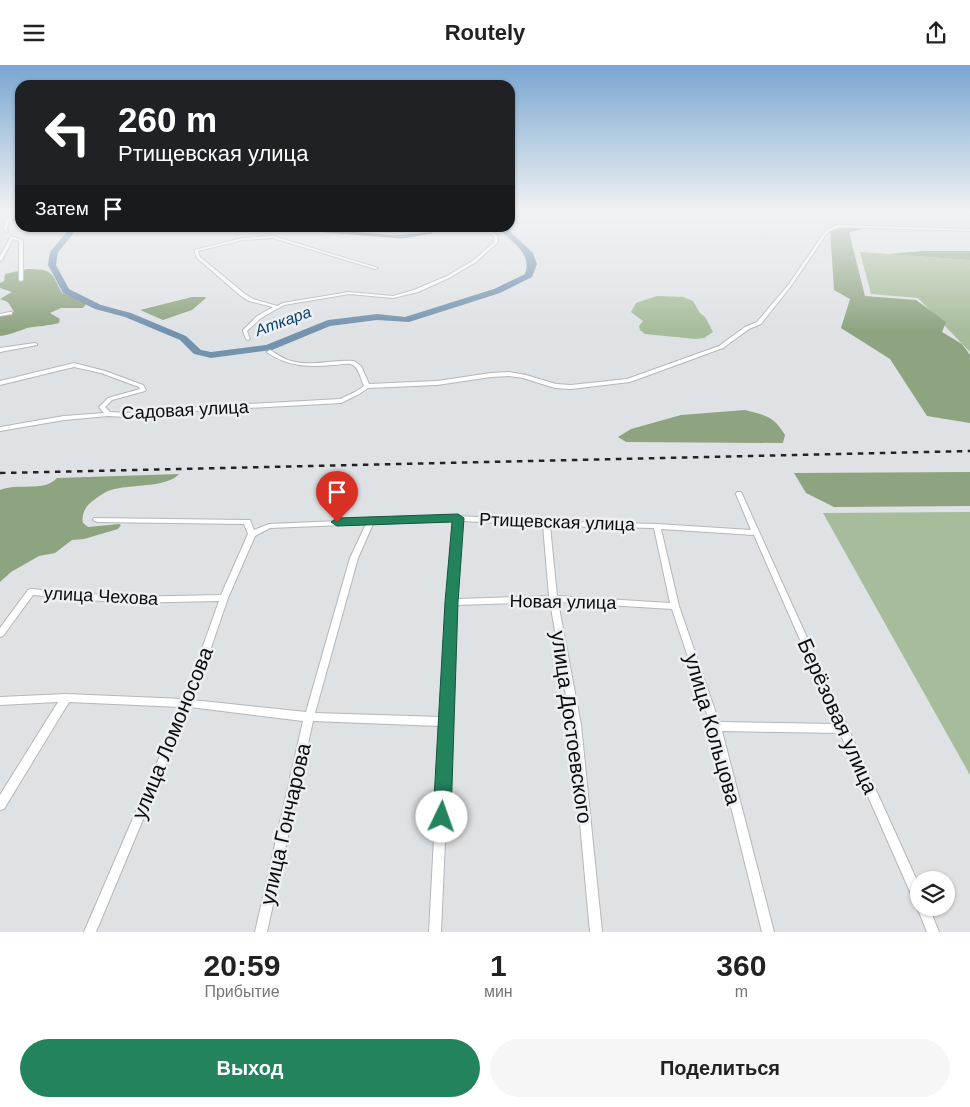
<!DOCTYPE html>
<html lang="ru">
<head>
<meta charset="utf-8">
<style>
  :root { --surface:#fff; --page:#f6f6f6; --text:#222; --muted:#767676; --accent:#22835c }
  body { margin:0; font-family:Arial,sans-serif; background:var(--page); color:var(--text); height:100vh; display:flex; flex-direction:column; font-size:19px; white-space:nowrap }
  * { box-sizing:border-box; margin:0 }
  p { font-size:16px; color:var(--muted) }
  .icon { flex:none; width:28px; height:28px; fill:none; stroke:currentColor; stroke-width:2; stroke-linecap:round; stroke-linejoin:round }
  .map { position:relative; height:867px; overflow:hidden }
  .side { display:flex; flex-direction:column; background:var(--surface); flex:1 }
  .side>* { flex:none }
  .guide { position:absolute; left:15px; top:15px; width:500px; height:152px; border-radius:15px; box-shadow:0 1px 4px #0004; background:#202124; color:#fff; overflow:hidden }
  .fabs { position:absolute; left:910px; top:806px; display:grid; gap:10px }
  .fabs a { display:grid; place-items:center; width:45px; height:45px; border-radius:50%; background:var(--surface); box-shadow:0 1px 4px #0004; font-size:25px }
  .pin { position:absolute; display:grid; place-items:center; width:42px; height:42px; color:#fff; margin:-51px -21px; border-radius:50% 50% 50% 0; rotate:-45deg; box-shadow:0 0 5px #0007 }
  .pin .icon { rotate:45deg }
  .me { position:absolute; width:55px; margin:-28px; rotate:3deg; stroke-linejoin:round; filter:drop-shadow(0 0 4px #0008) }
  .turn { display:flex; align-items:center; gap:18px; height:105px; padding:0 20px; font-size:22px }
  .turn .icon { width:65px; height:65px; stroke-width:2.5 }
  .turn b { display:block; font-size:35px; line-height:42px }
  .then { display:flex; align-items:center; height:48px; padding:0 20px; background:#0003; gap:10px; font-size:19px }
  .eta { display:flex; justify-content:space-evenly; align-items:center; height:85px; text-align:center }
  .eta b { font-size:30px; font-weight:700; line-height:35px }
  .cta { display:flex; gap:10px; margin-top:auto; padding:10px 20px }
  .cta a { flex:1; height:58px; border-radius:30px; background:var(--accent); color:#fff; font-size:20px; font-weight:700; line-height:58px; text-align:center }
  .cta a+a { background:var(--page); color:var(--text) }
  header { display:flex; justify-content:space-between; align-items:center; height:65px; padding:0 20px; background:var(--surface); font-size:22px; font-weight:700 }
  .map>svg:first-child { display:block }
  .green { fill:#a6bc9a }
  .forest { fill:#8ea481 }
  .water { fill:#7392ae; stroke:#546a7e }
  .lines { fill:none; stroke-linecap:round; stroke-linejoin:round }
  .river { fill:#7392ae; fill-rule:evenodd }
  .minor-casing { stroke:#b4b6b9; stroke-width:2 }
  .minor { fill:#fff; fill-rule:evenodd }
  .rail { stroke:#232326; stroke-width:2.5; stroke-dasharray:5.5 5.5; stroke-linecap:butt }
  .route { fill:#22835c; stroke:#16553c }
  .labels { text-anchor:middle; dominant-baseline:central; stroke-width:5; stroke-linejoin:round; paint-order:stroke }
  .far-water-label { font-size:16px; font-style:italic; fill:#073f65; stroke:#edeff3 }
  .street-label { font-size:18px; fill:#0c0c0e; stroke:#edeff3 }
  .near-street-label { font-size:21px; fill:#0c0c0e; stroke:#edeff3 }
</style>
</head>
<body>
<header><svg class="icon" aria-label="menu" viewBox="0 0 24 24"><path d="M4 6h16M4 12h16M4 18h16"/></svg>Routely<svg class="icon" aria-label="share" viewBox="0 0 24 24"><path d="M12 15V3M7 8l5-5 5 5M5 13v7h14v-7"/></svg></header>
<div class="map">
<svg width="970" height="867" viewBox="0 0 970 867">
  <rect width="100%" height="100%" fill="#dfe2e5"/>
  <g class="green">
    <path d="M860,187L970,195V287L918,233L871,229Z"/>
    <path d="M657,231L683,232L693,236L700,248L705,252L713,267L704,273L696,274L645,269L640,265L639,261L643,256L631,247L636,238Z"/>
    <path d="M970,447V710L823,448Z"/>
  </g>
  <g class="forest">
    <path d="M854,161L861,163L860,165L849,167L865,231L916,235L946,257L942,267L962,279L970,290V358L927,351L890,294L841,263L850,234L834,225L830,163Z"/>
    <path d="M923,186H970V195L888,189Z"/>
    <path d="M27,204C53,204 51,207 62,228L81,235L86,239L83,243H61L50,248L60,254L59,258C48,261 38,261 27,263C18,266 10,270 0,271V252L14,247L8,237L0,234L12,227L0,223V218L4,216L5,209Z"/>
    <path d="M192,232H205L206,233L192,245L163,255L140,245Z"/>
    <path d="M745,345C766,351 773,350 785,370L783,378L626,377L618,372L631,364L681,350Z"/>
    <path d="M970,407V441L834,442L806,428L794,408Z"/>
    <path d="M179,409C167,423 129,419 111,425C105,427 99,431 94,435C86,440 81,449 83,458L88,462L119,459L121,460L118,464L84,474L72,475L55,488L39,491L11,507L0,517V425C18,417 43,428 57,413Z"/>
  </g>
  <path class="water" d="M304,163L394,171L432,168L402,173L315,166Z"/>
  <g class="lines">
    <path class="river" d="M66,162H74V168L58,187L56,200L69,224L101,240L131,248L186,271L201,285L211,287L266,280L328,255L377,249L405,252L494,224L525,209C533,187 510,177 497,162H505L533,188L537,199L532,212L500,228L409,257L377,255L330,261L272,285L211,293L194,289L180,275L125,252L95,244L63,228L48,200L50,187L66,168Z"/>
    <defs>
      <g id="minor">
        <path d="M20,147V149L9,156L7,164L8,166L5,167L3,164L6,155Z"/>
        <path d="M837,160L970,164V166L839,162L828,167L791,221L761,259L749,264L723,283L630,317L571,324L555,323L523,313L509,311L491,312L437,320L368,323L359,329L341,338L175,347L127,352L108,351L64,355L0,366V362L64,351L104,348L99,342L108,333L140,324L139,322L101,308L74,302L0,320V316L74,298L105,306L143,320L146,325L145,326L112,335L105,342L110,347L127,348L175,343L340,334L355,327L364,321C361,315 359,303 353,300C348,297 339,300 333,300C309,302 289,302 268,288L267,287L270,285C277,289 283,294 291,296C312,302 333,294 354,296L361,301L369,319L437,316L491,308L509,307L526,310L556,319L571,320L627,314L719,281L745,262L757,257L789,219L826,165Z"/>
        <path d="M481,162H485L497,170L498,177L476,197L449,213L418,227L393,233L349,229L284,240L261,253L247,266L250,274L248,275L246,274L243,266V265L257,251L273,242L249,236L241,231L197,193L194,185L243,173L273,171L378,203L375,204L273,173L243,175L198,186L200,192L245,229L253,234L277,241L283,238L349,227L393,231L414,225L447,211L474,195L494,177V171Z"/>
        <path d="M11,171L23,175V215L21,216L19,215V176L13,174L2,195L0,196V191Z"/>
        <path d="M10,247H12V249L0,251V249Z"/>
        <path d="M35,278L37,279V280L0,287V283Z"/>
        <path d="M737,427H741L742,429L919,820V842H929L939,867H927L917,842L918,840L915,838L840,668L722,666L774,867H762L711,661L672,544L558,537L581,660L602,867H590L571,660L550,537L456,540L450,654L452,657L450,660L441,867H429L440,661L313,656L267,867H255L303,656L190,642L96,867H84L181,642L69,637L4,744L0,745V730L58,637L0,640V632L66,629L184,634L219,536L126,538L33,530L3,571L0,572V563L28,525L31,524L126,532L221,530L248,469L244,459L97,457L93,455L94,453L247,455H250L254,465L269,459L458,451L546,456L657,459L751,465L736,429ZM454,456L448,535L447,537L448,539L441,652L315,648L358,493L373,459ZM461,456L543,460L549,531L456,534ZM366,459L350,493L306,647L193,635L228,533L255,471L270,463ZM550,461L654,463L670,538L557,531ZM661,464L754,470L837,659L719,657L679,541Z"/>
      </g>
    </defs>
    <use href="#minor" class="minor-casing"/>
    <use href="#minor" class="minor"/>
    <path class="rail" d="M0,408L970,386"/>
  </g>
  <linearGradient id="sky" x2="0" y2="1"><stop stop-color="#79a6d1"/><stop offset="0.55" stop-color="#f1f2f3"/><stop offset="1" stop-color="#f1f2f3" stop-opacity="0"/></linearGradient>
  <rect width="970" height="266" fill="url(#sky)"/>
  <path class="route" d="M458,449L464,453L458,537L451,752L448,759L442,761L435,759L433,752L445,537L452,457L337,461L331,457L337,453Z"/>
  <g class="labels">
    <g class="far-water-label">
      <text transform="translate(283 256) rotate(-20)">Аткара</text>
    </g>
    <g class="street-label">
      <text transform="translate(185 345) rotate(-3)">Садовая улица</text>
      <text transform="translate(557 457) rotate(2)">Ртищевская улица</text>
      <text transform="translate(101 531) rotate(3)">улица Чехова</text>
      <text transform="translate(563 537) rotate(1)">Новая улица</text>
    </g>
    <g class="near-street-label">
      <text transform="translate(838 651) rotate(66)">Берёзовая улица</text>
      <text transform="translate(572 662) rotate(82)">улица Достоевского</text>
      <text transform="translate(713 664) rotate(74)">улица Кольцова</text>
      <text transform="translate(172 668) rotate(-68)">улица Ломоносова</text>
      <text transform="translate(285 759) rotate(-77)">улица Гончарова</text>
    </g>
  </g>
</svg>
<div class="fabs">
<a><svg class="icon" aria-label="layers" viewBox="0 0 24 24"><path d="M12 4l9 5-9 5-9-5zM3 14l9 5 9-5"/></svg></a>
</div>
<div class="pin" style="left:337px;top:457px;background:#d93025"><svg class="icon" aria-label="arrive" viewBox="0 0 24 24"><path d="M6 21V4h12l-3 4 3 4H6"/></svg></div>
<svg class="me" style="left:442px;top:752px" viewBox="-20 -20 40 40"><circle r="19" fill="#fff"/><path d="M0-13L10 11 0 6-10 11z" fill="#22835c"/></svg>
<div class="guide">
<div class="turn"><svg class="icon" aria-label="left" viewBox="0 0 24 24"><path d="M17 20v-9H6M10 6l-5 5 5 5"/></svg><div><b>260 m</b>Ртищевская улица</div></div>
<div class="then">Затем<svg class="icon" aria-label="arrive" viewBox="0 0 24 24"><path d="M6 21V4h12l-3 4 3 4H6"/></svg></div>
</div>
</div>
<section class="side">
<div class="eta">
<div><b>20:59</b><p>Прибытие</p></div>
<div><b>1</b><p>мин</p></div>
<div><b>360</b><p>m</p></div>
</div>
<div class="cta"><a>Выход</a><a>Поделиться</a></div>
</section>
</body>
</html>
